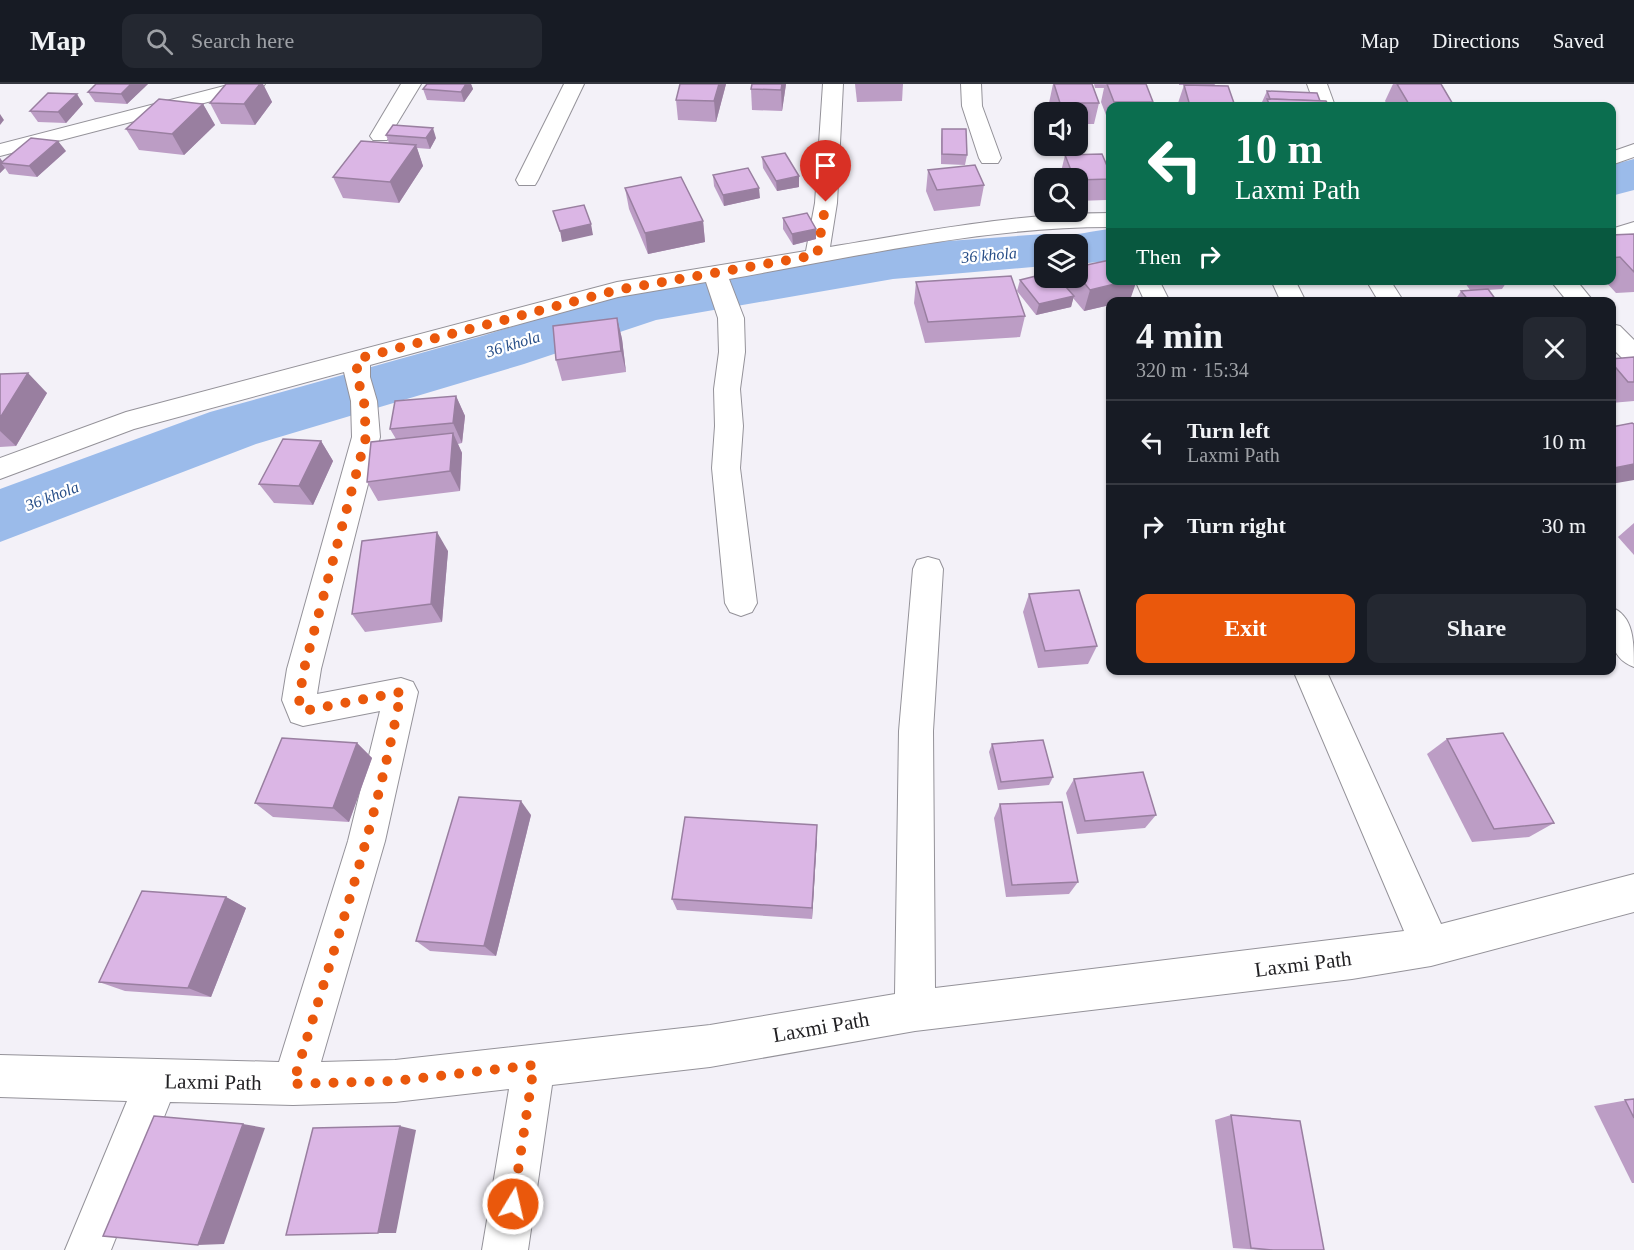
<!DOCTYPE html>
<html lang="en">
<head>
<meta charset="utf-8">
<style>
  :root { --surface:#171b24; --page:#242831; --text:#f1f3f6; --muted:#9ea1a6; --line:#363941; --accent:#ea580c }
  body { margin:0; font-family:Georgia,serif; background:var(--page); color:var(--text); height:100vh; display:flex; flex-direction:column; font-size:22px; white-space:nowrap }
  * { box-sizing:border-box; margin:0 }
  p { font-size:20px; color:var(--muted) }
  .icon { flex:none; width:33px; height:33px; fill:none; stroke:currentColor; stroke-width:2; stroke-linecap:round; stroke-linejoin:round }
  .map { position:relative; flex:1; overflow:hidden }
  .sheet { position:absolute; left:1106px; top:213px; width:510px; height:378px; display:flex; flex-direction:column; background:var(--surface); border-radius:12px; box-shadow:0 2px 4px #0004 }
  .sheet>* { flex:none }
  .top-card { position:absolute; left:1106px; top:18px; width:510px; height:183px; border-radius:12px; box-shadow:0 2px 4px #0004; background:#0b6e4f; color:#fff; overflow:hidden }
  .tools { position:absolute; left:1034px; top:18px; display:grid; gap:12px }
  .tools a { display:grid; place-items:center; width:54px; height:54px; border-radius:12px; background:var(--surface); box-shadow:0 2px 4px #0004; font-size:30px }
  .pin { position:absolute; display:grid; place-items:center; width:51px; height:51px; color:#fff; margin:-62px -26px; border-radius:50% 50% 50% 0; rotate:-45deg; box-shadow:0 0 6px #0007 }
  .pin .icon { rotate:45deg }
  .me { position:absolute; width:66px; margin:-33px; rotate:9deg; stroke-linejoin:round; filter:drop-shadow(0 0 4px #0008) }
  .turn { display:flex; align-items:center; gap:21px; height:126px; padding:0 30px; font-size:27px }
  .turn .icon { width:78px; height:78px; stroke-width:2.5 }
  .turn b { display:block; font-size:42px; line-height:51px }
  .then { display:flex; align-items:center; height:57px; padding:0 30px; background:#0003; gap:12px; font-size:22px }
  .round { display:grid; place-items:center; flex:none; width:63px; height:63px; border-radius:12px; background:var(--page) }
  .overview { display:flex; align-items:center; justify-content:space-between; height:102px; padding:0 30px }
  h1 { font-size:36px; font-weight:700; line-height:45px }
  .primary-button { display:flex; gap:12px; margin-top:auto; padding:12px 30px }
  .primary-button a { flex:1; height:69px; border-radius:12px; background:var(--accent); color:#fff; font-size:24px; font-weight:700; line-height:69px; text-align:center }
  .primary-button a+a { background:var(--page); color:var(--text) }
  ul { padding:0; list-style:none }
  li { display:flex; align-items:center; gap:18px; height:84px; padding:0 30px; border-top:2px solid var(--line) }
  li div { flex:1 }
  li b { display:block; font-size:22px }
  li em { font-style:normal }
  header { display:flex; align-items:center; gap:36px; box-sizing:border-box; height:84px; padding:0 30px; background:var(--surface); border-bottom:2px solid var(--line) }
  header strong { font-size:28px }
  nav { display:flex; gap:33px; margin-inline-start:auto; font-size:21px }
  .search { width:420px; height:54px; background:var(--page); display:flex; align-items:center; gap:15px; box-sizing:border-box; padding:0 21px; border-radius:12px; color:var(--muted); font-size:22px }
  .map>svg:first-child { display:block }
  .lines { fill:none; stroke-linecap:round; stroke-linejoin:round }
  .river { fill:#9bbbea; fill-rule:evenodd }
  .minor-casing { stroke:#949299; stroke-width:2 }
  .minor { fill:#fff; fill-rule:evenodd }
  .wall { fill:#bc9dc5 }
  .shaded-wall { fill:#997fa0 }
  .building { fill:#dbb6e5; stroke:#997fa0; stroke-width:1.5 }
  .route { stroke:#ea580c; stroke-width:10; stroke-dasharray:0 18 }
  .labels { text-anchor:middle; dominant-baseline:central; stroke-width:4.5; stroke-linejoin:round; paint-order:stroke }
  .far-water-label { font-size:16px; font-style:italic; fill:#264d87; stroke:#fff }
  .near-street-label { font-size:21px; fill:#212023; stroke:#fff }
</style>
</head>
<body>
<header>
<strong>Map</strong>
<div class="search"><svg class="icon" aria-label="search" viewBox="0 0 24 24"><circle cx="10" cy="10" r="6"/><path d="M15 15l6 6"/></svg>Search here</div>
<nav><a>Map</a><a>Directions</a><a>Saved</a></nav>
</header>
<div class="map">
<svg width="1634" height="1166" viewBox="0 0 1634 1166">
  <rect width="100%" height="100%" fill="#f3f1f8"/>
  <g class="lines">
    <g class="river">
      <path d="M1634,75V106L1611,112V81Z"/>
      <path d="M1110,145V177L1077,180V160H1044V182L893,195L656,236L524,280L256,360L0,458V405L210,328L482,252L647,201L893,161L1044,150C1064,155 1089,147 1110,145Z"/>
    </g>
    <defs>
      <g id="minor">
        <path d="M232,0H265L262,4L0,72V60Z"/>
        <path d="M401,0H421L387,56H373L370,52Z"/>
        <path d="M564,0H584L538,96L535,101H519L516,96Z"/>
        <path d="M823,0H843L837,119L830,163C922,148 1016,129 1110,129V143C982,143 854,173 729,195L744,234L745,268L740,305L743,342L740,384L757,519L752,528L741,532L730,528L725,519L712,384L715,342L714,305L719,268L718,234L706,198L618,213L370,281V293L377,317L380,353L321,585L317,610L401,594L413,598L418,608L385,757L321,978L395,976L710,941L895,910L899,647L913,485L917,476L928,473L939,476L943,485L933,647L935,904L1404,847L1293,586H1326L1441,840L1634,790V828L1431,882L1352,895L915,947L710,983L552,1001L528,1166H482L509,1005L395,1018L293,1021L170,1018L111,1166H65L127,1017L0,1013V971L279,978L348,757L380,627L303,642L291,638L282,616L287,585L352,353L351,317L344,288L134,345L0,395V374L126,328L617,198L806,167L815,119Z"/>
        <path d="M961,0H981L982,22L1001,74L998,79H982L979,74L962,22Z"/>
        <path d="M1307,0H1327L1335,22H1315Z"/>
        <path d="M1634,60V73L1611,81V68Z"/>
        <path d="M1634,138V153L1611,160V145Z"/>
        <path d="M1135,196H1159L1170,218H1145Z"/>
        <path d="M1271,196H1295L1306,218H1281Z"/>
        <path d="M1366,196H1390L1404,218H1379Z"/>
        <path d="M1550,196H1576L1594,218H1568Z"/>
        <path d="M1611,240L1620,242L1634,256V280L1625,277L1611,263Z"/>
        <path d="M1611,523C1634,532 1634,558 1634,583C1607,573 1611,548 1611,523Z"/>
      </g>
    </defs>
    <use href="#minor" class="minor-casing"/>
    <use href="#minor" class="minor"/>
  </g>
  <g class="wall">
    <path d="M148,0L127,20L95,18L88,8Z"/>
    <path d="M226,0H263L272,18L255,41L221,40L210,19Z"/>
    <path d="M427,0H471L473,5L464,18L427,16L423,5Z"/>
    <path d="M680,0H726L716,38L678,36L676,16Z"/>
    <path d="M786,0L782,27L752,26L751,5Z"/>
    <path d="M855,0H903L902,17L857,18Z"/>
    <path d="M1053,0H1092L1099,19L1094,40H1077V28H1052L1049,19Z"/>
    <path d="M1094,0H1146L1153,18L1152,22H1110V39H1109L1101,18L1104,4H1095Z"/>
    <path d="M1179,0H1215L1214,2L1235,22H1177L1184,1H1179Z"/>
    <path d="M1393,0H1441L1454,22H1388L1385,17Z"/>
    <path d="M1267,7L1320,17L1329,22H1264L1262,18Z"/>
    <path d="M83,20L66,39L38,38L30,27Z"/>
    <path d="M203,20L215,41L184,71L139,66L126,45Z"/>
    <path d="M942,45L967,71L965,81L941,80V55Z"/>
    <path d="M386,51L436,54L430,65L417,64L423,82L399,119L343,114L333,93L389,59Z"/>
    <path d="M66,67L37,93L9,90L5,84L0,89V74L3,78Z"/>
    <path d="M1065,71L1110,89V103L1106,116L1077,117V94H1061L1060,92Z"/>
    <path d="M762,73L799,103L777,107L763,84Z"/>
    <path d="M928,86L984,101L980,122L934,127L926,107Z"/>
    <path d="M713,91L760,114L724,122L714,102Z"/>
    <path d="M625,104L703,137L705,158L648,170L629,125Z"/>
    <path d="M783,134L816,155L793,161L783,145Z"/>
    <path d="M1634,150V208L1616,209L1604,196H1611V151Z"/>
    <path d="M1077,183L1130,216L1124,218H1110V221L1084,227L1073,214L1071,223L1036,231L1017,207L1020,196L1067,204L1069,194H1077Z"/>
    <path d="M1463,196H1508L1502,205L1488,206L1496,216L1512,218H1454L1461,207L1470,206Z"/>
    <path d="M916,198L1025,232L1020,253L925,259L914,219Z"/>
    <path d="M617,234L622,255L626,288L562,297L556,276Z"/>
    <path d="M1634,273V317L1611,319V275Z"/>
    <path d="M0,290L47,309L16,362L0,363Z"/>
    <path d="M456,312L465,332L462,359L458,360L462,369L460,407L378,417L367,398L396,355L390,345Z"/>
    <path d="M321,357L333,377L313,421L274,419L259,400Z"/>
    <path d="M1634,439V471L1618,453Z"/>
    <path d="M448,467L442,538L365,548L352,530Z"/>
    <path d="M1029,510L1097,562L1088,580L1038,584L1023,528Z"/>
    <path d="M1447,655L1554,739L1529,753L1472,758L1427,670Z"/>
    <path d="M357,659L372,674L349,738L273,733L255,719Z"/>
    <path d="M992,660L1053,693L1049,701L998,706L989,668Z"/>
    <path d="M1074,695L1156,731L1145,744L1077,750L1066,709Z"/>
    <path d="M1000,720L1078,798L1069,810L1006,813L994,734Z"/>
    <path d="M531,731L496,872L430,867L416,857Z"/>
    <path d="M817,754L812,835L677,826L672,815Z"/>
    <path d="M226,813L246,824L211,913L125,907L99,898Z"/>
    <path d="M1634,1015V1099H1632L1594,1022Z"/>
    <path d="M1231,1031L1324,1166H1263L1233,1164L1215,1036Z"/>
  </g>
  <g class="shaded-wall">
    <path d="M131,0H148L127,20L121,10Z"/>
    <path d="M260,0H263L272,18L255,41L244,20Z"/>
    <path d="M466,0H471L473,5L464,18L461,8Z"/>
    <path d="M719,0H726L716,38L714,17Z"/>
    <path d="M782,0H786L782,27L781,6Z"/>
    <path d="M77,10L83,20L66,39L58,28Z"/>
    <path d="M203,20L215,41L184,71L172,50Z"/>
    <path d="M0,30L4,36L0,41Z"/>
    <path d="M433,44L436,54L430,65L426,54Z"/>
    <path d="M58,57L66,67L37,93L29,82Z"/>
    <path d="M416,61L423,82L399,119L390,98Z"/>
    <path d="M0,74L4,80L1,79L5,84L0,89Z"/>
    <path d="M799,92V103L777,107L776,97Z"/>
    <path d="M759,104L760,114L724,122L723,111Z"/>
    <path d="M703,137L705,158L648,170L645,149Z"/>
    <path d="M591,140L593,151L562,158L560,147Z"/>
    <path d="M816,145V155L793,161L792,150Z"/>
    <path d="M1131,196H1137L1130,216L1124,218H1110V221L1084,227L1090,206Z"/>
    <path d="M1074,212L1071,223L1036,231L1039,220Z"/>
    <path d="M617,234L622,255L626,288L621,267Z"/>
    <path d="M28,289L47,309L16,362L0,347V334Z"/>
    <path d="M456,312L465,332L462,359L453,339Z"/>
    <path d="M453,349L462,369L460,407L450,387Z"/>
    <path d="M321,357L333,377L313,421L299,402Z"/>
    <path d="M1634,380V396L1611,400V387L1614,384Z"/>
    <path d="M437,448L448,467L442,538L431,520Z"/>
    <path d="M357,659L372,674L349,738L333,724Z"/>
    <path d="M521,717L531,731L496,872L484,862Z"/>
    <path d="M817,741V754L812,835V824Z"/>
    <path d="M226,813L246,824L211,913L188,904Z"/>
    <path d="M243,1040L265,1044L224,1160L198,1161Z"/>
    <path d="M400,1042L416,1046L396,1149H378Z"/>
  </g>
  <g class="building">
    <path d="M96,0H131L121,10L88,8Z"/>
    <path d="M226,0H260L244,20L210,19Z"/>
    <path d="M427,0H466L461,8L423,5Z"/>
    <path d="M680,0H719L714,17L676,16Z"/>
    <path d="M752,0H782L781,6L751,5Z"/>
    <path d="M1054,0H1092L1099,19H1060Z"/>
    <path d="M1107,0H1146L1153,18H1114Z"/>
    <path d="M1397,0H1441L1454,22H1410Z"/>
    <path d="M1184,1L1228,2L1235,22H1190Z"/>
    <path d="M1267,7L1317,9L1320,17L1270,15Z"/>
    <path d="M48,9L77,10L58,28L30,27Z"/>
    <path d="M159,15L203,20L172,50L126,45Z"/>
    <path d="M1267,15L1326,17L1329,22H1270Z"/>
    <path d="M393,41L433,44L426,54L386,51Z"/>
    <path d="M942,45H966L967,71L942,70Z"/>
    <path d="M31,54L58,57L29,82L1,79Z"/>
    <path d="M361,57L416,61L390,98L333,93Z"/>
    <path d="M785,69L799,92L776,97L762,73Z"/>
    <path d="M1102,70L1110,89V95L1077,96V94H1074L1065,71Z"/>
    <path d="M975,81L984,101L937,106L928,86Z"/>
    <path d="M748,84L759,104L723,111L713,91Z"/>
    <path d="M681,93L703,137L645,149L625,104Z"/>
    <path d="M584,121L591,140L560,147L553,127Z"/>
    <path d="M807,129L816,145L792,150L783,134Z"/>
    <path d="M1634,150V188L1620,173L1611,174V151Z"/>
    <path d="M1110,176V196H1131L1090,206L1077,190V183Z"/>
    <path d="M1044,190V194H1058L1074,212L1039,220L1020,196Z"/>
    <path d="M1011,192L1025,232L928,238L916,198Z"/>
    <path d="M1488,205L1496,216L1510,215L1512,218H1468L1469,217L1461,207Z"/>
    <path d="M617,234L621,267L556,276L553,242Z"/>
    <path d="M1634,273V298H1628L1611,278V275Z"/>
    <path d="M28,289L0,334V290Z"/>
    <path d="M456,312L453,339L390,345L395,317Z"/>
    <path d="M1632,339L1634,340V380L1614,384L1611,380V343Z"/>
    <path d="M453,349L450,387L367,398L371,358Z"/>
    <path d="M283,355L321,357L299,402L259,400Z"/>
    <path d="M437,448L431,520L352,530L362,457Z"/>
    <path d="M1079,506L1097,562L1045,567L1029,510Z"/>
    <path d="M1503,649L1554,739L1494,745L1447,655Z"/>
    <path d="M282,654L357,659L333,724L255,719Z"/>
    <path d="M1043,656L1053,693L1001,698L992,660Z"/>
    <path d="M1143,688L1156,731L1085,737L1074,695Z"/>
    <path d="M459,713L521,717L484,862L416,857Z"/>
    <path d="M1062,718L1078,798L1012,801L1000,720Z"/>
    <path d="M685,733L817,741L812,824L672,815Z"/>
    <path d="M142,807L226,813L188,904L99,898Z"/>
    <path d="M1634,1015V1034L1625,1016Z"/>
    <path d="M1231,1031L1300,1037L1324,1166H1273L1251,1164Z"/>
    <path d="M154,1032L243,1040L198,1161L103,1152Z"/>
    <path d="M400,1042L378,1149L286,1151L313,1044Z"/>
  </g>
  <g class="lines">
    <path class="route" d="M513,1120L534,981L395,997L293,1000C332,871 376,741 401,608L303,627L299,616L304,585L366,353L364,317L357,293V275L617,206L817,171L826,118"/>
  </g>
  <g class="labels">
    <g class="far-water-label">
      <text transform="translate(989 171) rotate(-5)">36 khola</text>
      <text transform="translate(513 260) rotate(-17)">36 khola</text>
      <text transform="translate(52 412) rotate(-21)">36 khola</text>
    </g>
    <g class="near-street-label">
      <text transform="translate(1303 880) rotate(-7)">Laxmi Path</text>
      <text transform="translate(821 943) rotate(-10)">Laxmi Path</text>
      <text transform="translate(213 998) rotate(1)">Laxmi Path</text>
    </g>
  </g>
</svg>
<div class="tools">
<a><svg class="icon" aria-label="sound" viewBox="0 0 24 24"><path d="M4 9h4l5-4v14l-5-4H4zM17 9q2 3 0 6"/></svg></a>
<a><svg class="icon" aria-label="search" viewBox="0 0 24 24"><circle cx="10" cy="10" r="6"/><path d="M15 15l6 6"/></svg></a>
<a><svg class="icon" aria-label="layers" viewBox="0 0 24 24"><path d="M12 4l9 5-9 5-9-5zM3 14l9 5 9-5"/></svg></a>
</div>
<div class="pin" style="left:826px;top:118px;background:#d93025"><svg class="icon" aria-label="arrive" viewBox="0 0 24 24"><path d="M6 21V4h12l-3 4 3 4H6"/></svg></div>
<svg class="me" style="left:513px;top:1120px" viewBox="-20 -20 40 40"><circle r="17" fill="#ea580c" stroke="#fff" stroke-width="3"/><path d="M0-11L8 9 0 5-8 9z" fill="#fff"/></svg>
<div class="top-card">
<div class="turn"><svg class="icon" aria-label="left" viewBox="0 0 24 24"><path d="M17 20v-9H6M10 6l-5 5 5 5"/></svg><div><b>10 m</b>Laxmi Path</div></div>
<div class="then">Then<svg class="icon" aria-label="right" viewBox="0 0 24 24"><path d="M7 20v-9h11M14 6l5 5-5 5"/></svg></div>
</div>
<section class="sheet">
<div class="overview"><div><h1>4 min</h1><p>320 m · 15:34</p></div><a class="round"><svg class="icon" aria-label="close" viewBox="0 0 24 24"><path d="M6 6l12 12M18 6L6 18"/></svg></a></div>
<ul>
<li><svg class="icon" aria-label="left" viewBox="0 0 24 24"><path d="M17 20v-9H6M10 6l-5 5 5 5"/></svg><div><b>Turn left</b><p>Laxmi Path</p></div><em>10 m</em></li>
<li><svg class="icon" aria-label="right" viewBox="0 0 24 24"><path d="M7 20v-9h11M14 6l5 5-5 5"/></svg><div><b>Turn right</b></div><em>30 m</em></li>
</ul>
<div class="primary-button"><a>Exit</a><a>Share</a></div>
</section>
</div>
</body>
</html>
